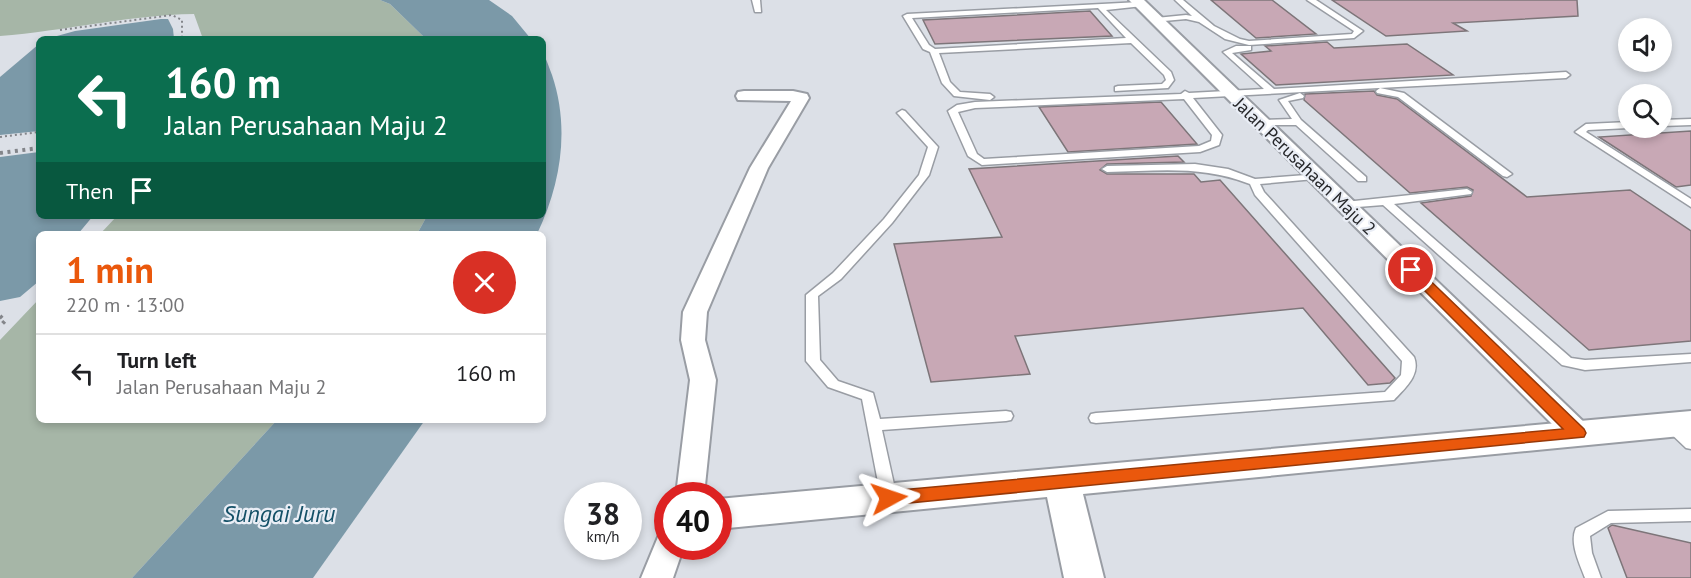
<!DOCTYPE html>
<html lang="en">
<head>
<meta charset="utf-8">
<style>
  :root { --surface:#fff; --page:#f6f6f6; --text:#202124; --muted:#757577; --line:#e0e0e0; --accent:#ea580c }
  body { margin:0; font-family:"PT Sans",sans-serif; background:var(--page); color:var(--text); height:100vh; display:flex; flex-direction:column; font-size:22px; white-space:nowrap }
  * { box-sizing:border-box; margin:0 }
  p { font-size:20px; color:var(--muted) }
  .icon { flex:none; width:33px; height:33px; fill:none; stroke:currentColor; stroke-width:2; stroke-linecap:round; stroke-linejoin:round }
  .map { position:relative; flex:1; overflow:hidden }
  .panel { position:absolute; left:36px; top:231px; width:510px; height:192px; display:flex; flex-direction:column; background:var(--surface); border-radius:9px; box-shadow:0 3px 9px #0003 }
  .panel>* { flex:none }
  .top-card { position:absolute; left:36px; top:36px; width:510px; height:183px; border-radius:9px; box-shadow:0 3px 9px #0003; background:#0b6e4f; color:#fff; overflow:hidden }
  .tools { position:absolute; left:1618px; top:18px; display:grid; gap:12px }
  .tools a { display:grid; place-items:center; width:54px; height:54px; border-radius:50%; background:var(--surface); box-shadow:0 3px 9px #0003; font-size:30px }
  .speed { position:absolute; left:564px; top:482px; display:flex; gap:12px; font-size:30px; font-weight:700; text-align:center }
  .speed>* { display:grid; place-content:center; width:78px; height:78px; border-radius:50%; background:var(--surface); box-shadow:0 3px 9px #0003; line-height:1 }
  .speed small { font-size:15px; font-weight:400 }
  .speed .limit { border:9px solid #d22; background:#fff; color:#111 }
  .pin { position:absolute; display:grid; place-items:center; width:51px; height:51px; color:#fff; margin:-26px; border:3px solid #fff; border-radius:50%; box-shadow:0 2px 6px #0007 }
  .me { position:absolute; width:66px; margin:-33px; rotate:85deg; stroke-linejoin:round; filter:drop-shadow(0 0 4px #0008) }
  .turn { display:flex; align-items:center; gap:21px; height:126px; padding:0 30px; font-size:27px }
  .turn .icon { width:78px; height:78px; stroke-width:2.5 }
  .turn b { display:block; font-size:42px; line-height:51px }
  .then { display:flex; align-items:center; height:57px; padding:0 30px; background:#0003; gap:12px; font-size:22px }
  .round { display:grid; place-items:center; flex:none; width:63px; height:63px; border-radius:32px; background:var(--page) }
  .overview { display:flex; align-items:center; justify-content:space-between; height:102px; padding:0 30px }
  h1 { font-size:36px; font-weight:700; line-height:45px; color:var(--accent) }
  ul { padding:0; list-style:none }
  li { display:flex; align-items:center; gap:18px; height:78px; padding:0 30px; border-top:2px solid var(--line) }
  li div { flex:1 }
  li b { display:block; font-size:22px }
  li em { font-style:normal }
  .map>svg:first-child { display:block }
  .green { fill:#a6b6a7 }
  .water { fill:#7b99a8 }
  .building { fill:#c8a8b5; stroke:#7d7579; stroke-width:1.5 }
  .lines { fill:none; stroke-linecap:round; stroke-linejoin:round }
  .service-casing { stroke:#999da4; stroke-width:3 }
  .minor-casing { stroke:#999da4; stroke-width:4 }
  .tertiary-casing { stroke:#999da4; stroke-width:4 }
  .path-far1 { stroke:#83858a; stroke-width:2; stroke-dasharray:2 3; stroke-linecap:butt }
  .path { stroke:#83858a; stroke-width:4; stroke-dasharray:3 4.5; stroke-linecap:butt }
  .service { fill:#fff; fill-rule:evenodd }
  .minor { fill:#fff; fill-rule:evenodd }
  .tertiary { fill:#fff; fill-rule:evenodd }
  .route { fill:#ea580c; stroke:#983908; stroke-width:1.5 }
  .labels { text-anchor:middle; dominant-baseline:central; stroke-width:4.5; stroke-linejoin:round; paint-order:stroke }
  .street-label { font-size:18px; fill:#27282b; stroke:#e9edf5 }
  .near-water-label { font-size:24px; font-style:italic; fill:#145067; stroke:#e9edf5 }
</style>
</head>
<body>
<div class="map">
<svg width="1691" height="578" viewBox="0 0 1691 578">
  <rect width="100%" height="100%" fill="#dce0e7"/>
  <g class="green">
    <path d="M0,0H380L390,4L426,39H203L194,14C129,15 65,31 0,36Z"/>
    <path d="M117,216H427L417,234H100Z"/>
    <path d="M39,299V420H277L132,578H0V340Z"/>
  </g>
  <g class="water">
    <path d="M380,0H489L512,16L531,39H426L390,4Z"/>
    <path d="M161,19H168L173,29L174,39H46L75,31Z"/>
    <path d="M39,44V131L0,135V77Z"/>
    <path d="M543,53C547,60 549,68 552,75C570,128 561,184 537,234H417L427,216H543Z"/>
    <path d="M39,152V216H93L78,234H39V281L20,297L0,301V157Z"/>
    <path d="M277,420H425L313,578H132Z"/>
  </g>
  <g class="building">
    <path d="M1211,0H1272L1316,34L1256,38Z"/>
    <path d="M1332,0H1577L1578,16L1453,23L1467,31L1386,36Z"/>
    <path d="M1090,11L1112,36L935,44L923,20Z"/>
    <path d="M1327,42L1334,48L1407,44L1453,75L1276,85L1241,54L1271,51L1265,46Z"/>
    <path d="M1374,91L1377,95L1397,99L1527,197L1630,190L1691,231V341L1589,350L1421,203L1471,196L1473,190L1467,187L1410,193L1304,100L1305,94Z"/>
    <path d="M1161,102L1197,144L1068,152L1039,107Z"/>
    <path d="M1691,131V185L1676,187L1599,137Z"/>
    <path d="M1178,156L1184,162L1107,164L1100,170L1107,174H1194L1201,182L1220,180L1395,378L1390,383L1368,385L1303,308L1015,336L1030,374L931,382L894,244L1002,237L969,169Z"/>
    <path d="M1612,525L1691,543V578H1627L1608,528Z"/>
  </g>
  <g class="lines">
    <defs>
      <g id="service">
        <path d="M752,0H760L761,12H755Z"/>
        <path d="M1175,0H1183L1214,26L1240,39L1249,41L1352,34L1354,31L1307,0H1316L1363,31L1354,38L1249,45L1225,39L1199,22L1186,19L1153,22L1152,20L1156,18L1186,15L1192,16Z"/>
        <path d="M1140,2H1143V6L1106,10L1171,72L1174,80L1168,88L1115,91V87L1118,86L1162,84L1166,80L1164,75L1131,43L939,53L950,82L960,92L990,94L994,97L990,100L954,96L942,83L930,52L923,49L903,16L907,14ZM1098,8L1126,38L935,49L929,45L912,18Z"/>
        <path d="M1236,46H1251V50L1232,53L1274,89L1566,72L1570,75L1566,78L1193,98L1222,135L1219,145L1200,152L982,165L968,156L948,111L957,105L975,102L1181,94L1185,91L1189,93L1264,89L1223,52ZM1184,99L1212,135L1211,141L1199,146L984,159L977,154L958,112L975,108Z"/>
        <path d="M1380,88L1404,93L1512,174L1507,177L1503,176L1398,97L1377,93L1376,91Z"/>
        <path d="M1300,93L1304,96L1303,98L1288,101L1301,120L1366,177V181H1358L1296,125H1258V121L1261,120L1292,119L1279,100Z"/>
        <path d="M902,110L905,111L938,147L929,175L892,223L841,279L818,296L820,360L838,381L873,393L880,419L1006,411L1011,412L1013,416L1011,420L1006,421L882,430L897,498L894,502L889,504L884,502L881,498L862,399L828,387L806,361V295L833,273L884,219L919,175L928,147L899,115L897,113Z"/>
        <path d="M1691,119V125L1662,126V120Z"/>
        <path d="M1629,122V128L1588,130L1586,132L1691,199V207L1575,132L1586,124Z"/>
        <path d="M1195,164L1228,169L1255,179L1319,174V178L1315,179L1260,184L1264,192L1414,357C1421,375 1405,388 1394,400L1096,423L1091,422L1089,418L1091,414L1096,413L1385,392L1401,375L1402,361L1255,195L1250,184C1201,165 1159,171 1107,172L1102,169L1107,166Z"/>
        <path d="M1467,189L1472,192L1471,194L1394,204L1571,358L1585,360L1691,354V362L1585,370L1562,365L1383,205L1345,208L1340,205L1345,202Z"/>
        <path d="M1671,420L1676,421L1691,435V449L1686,448L1666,429L1664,425L1666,421Z"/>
        <path d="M1691,509V521L1611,523L1590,536L1592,553L1601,578H1585C1580,564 1569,543 1576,528L1608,511Z"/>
      </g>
      <g id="minor">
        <path d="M1129,0H1144L1588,426L1591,433L1588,440L1578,443L1568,440Z"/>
        <path d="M744,91H793L807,94L809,98L768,168L707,312L705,340L716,380L704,495H676L690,380L681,340L683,312L750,168L791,101L738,100L736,96L738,92Z"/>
        <path d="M668,534V546H684L673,578H641L658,537Z"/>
      </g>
      <path id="tertiary" d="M1691,411V435L1083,494L1104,578H1064L1047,497L718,529V499Z"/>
    </defs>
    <use href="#service" class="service-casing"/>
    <use href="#minor" class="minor-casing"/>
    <use href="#tertiary" class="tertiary-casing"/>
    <g class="path-far1">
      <path d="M60,30L172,15L182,20V39"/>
      <path d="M0,137L39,132"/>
    </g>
    <g class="path">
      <path d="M0,153L39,148"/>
      <path d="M0,316L5,321L0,326"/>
    </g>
    <use href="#service" class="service"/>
    <use href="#minor" class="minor"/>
    <use href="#tertiary" class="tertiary"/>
  </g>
  <path class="route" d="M1411,266L1416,267L1584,429L1586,433L1584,437L889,505L883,503L880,498L883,493L889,491L1563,429L1407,273L1405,270Z"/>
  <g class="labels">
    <g class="street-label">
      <text transform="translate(1305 166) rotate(44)">Jalan Perusahaan Maju 2</text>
    </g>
    <g class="near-water-label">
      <text x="279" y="513">Sungai Juru</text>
    </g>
  </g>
</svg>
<div class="tools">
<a><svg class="icon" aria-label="sound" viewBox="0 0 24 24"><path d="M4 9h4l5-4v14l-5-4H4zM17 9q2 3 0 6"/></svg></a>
<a><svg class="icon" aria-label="search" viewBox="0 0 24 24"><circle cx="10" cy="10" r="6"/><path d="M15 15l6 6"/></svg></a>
</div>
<div class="speed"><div>38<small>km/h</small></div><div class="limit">40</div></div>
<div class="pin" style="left:1411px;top:270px;background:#d93025"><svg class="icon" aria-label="arrive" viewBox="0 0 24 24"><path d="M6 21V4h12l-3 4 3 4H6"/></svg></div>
<svg class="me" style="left:889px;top:498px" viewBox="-20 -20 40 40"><path d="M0-17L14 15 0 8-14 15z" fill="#ea580c" stroke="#fff" stroke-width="4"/></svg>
<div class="top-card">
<div class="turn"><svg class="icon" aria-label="left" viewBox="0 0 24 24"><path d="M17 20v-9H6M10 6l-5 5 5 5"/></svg><div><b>160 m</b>Jalan Perusahaan Maju 2</div></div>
<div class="then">Then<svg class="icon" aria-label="arrive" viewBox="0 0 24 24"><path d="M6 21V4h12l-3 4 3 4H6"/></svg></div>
</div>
<section class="panel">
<div class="overview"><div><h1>1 min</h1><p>220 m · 13:00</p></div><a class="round" style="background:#d93025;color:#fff"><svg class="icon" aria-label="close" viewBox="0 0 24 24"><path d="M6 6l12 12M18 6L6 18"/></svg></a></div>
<ul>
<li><svg class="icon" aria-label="left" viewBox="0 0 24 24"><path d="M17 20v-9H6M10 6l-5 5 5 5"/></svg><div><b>Turn left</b><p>Jalan Perusahaan Maju 2</p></div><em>160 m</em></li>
</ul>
</section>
</div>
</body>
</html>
